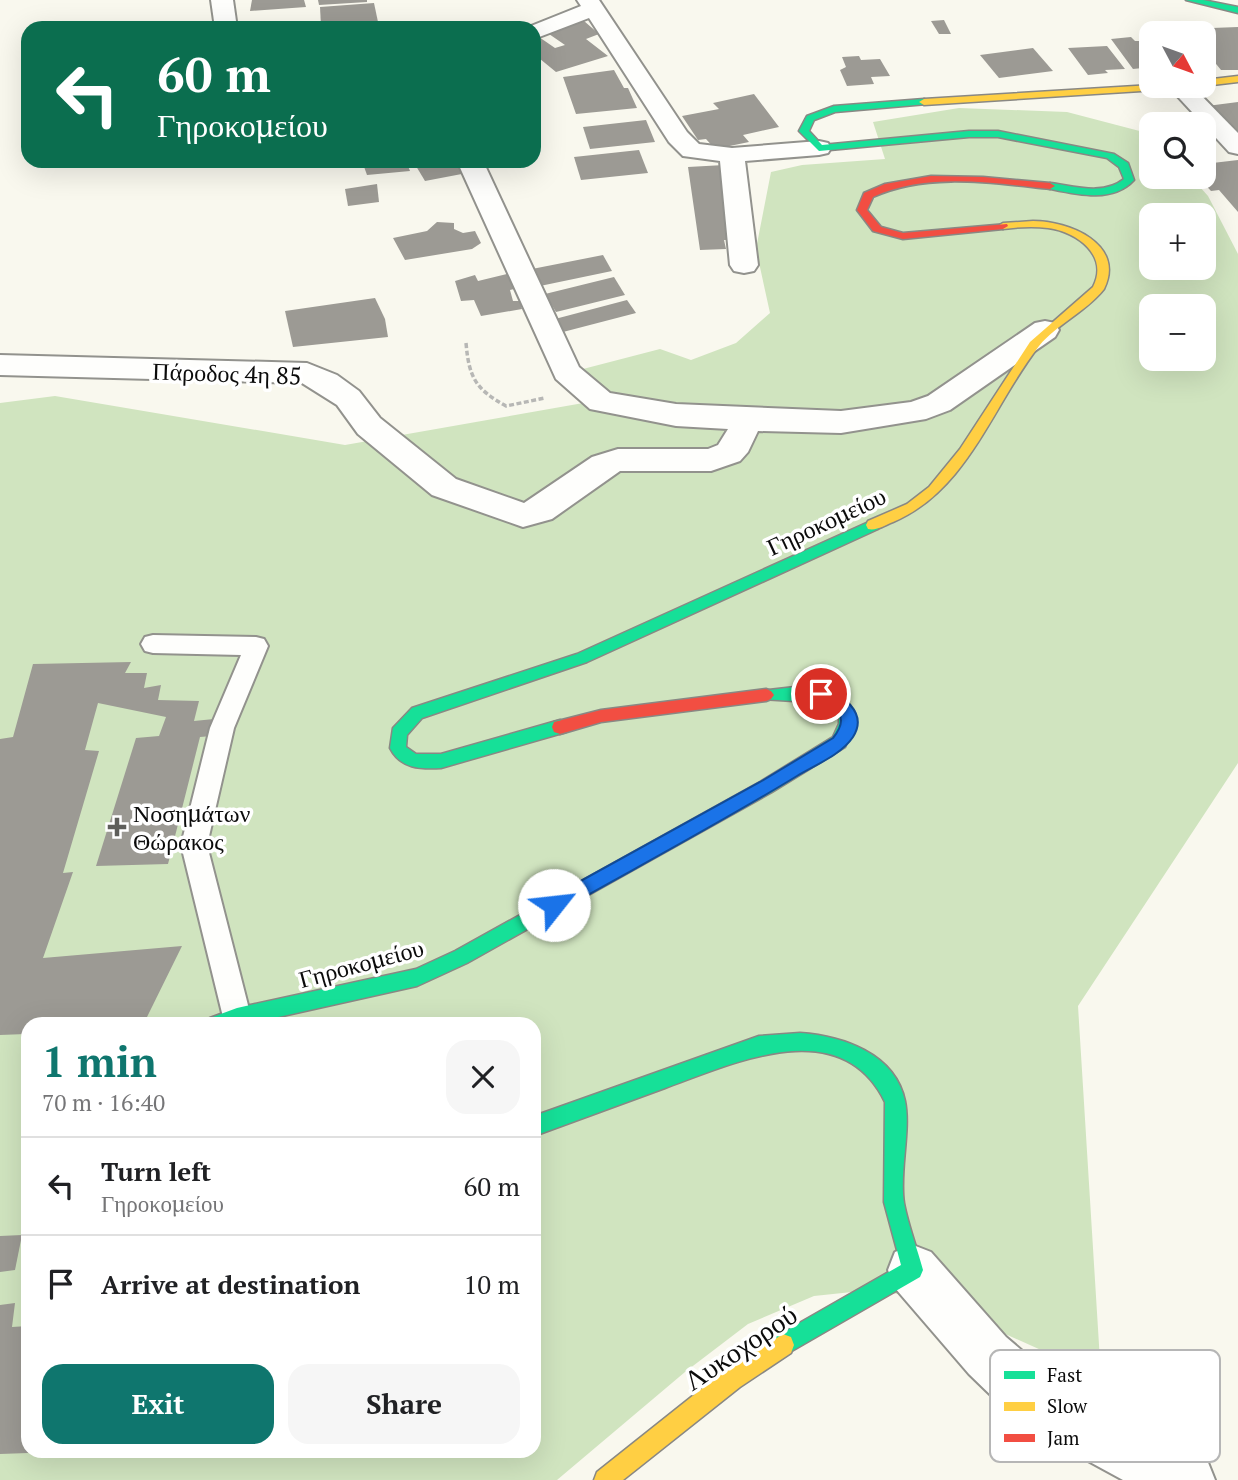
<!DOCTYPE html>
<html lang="en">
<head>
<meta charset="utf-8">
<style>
  :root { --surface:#fff; --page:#f6f6f6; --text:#202124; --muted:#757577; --line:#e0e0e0; --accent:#0f766e }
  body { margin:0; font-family:"PT Serif",serif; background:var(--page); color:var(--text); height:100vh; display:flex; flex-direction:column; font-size:26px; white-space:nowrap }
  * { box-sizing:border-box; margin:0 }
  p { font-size:23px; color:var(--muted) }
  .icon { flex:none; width:38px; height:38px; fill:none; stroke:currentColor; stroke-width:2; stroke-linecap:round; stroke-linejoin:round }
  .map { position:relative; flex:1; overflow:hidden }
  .drawer { position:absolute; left:21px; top:1017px; width:520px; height:441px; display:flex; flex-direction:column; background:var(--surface); border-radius:21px; box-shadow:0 7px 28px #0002 }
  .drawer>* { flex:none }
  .top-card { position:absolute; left:21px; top:21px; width:520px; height:147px; border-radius:21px; box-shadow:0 7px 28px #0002; background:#0b6e4f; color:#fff; overflow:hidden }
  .needle { width:46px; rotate:131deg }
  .controls { position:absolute; left:1139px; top:21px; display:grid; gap:14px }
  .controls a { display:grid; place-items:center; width:77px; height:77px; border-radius:14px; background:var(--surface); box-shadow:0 7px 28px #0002; font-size:35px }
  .pin { position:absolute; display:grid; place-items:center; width:60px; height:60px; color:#fff; margin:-30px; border:4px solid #fff; border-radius:50%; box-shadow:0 2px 7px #0007 }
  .me { position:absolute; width:77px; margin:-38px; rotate:61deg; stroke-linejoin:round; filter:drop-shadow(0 0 5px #0008) }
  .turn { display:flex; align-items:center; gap:24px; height:147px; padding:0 21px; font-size:32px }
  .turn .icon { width:91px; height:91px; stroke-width:2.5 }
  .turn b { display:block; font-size:49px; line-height:60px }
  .round { display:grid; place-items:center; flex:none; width:74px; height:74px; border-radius:21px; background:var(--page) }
  .overview { display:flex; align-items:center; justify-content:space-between; height:119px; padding:0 21px }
  h1 { font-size:42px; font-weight:600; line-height:52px; color:var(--accent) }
  .primary-button { display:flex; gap:14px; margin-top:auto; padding:14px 21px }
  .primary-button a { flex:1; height:80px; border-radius:21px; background:var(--accent); color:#fff; font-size:28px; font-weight:600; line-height:80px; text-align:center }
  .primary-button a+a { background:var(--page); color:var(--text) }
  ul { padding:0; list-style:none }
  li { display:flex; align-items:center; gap:21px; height:98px; padding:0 21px; border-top:2px solid var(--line) }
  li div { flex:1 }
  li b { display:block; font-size:26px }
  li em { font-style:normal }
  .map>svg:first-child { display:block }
  .forest { fill:#d0e4bf; fill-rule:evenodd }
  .building { fill:#9c9a94 }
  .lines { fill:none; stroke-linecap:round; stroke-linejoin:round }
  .lane-casing { stroke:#92928d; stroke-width:4 }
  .street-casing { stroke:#92928d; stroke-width:4 }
  .fast-casing { stroke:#898884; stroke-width:3 }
  .slow-casing { stroke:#898884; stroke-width:3 }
  .jam-casing { stroke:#898884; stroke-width:3 }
  .path { stroke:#b7b7b5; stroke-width:3.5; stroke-dasharray:5 2.5; stroke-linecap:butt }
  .lane { fill:#fefefc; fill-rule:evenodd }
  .street { fill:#fefefc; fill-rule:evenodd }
  .fast { fill:#16e098; fill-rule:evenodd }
  .slow { fill:#ffcf43; fill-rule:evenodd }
  .jam { fill:#f24e42; fill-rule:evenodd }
  .route { fill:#1a73e8; stroke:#114b97; stroke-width:2 }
  .poi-dot { fill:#5e5e5a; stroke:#fff; stroke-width:2.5 }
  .labels { text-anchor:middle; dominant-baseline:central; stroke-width:7; stroke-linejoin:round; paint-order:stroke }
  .street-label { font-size:24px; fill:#0b0b0b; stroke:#fff }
  .poi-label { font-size:24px; fill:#0b0b0b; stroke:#fff; text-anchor:start }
  .near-street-label { font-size:28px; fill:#0b0b0b; stroke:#fff }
  .key { fill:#fff; stroke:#b6b6b6; stroke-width:2 }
  .key-label { font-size:19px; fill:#0b0b0b }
</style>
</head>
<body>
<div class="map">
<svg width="1238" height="1480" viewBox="0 0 1238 1480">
  <rect width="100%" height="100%" fill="#f9f8ee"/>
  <path class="forest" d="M959,108L1067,112L1151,134L1152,177H1191L1208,196L1238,254V763L1078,1006L1101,1377L925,1298L871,1290L814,1296L748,1324L685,1372L557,1480H0V403L55,396L345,445L589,402L583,369L660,349L691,360L736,343L770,313L756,249L771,172L802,165L885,159L873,122ZM1152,215H1204V268H1152ZM1152,306H1204V359H1152ZM28,1024H534V1451H28Z"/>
  <g class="building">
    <path d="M252,0H304L306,7L250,11Z"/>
    <path d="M318,0H367V2L319,5Z"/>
    <path d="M374,3L378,22L321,26L320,7Z"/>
    <path d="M944,20L951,34H939L931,21Z"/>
    <path d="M584,21L599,34L586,39L608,56L556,72L534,54V39L539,37L555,48L565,45L549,34Z"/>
    <path d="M1168,24L1176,33H1152V38L1143,27Z"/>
    <path d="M1238,27V70H1221L1212,59L1204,60V33H1190L1186,29Z"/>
    <path d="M1131,37L1135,41H1148L1152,45V67L1133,69L1111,39Z"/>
    <path d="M1107,46L1125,69L1105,70L1108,73L1088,75L1068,48Z"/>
    <path d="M1033,48L1053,71L999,78L980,55Z"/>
    <path d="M859,56L861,60L880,59L890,76L871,77L874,84L847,86L840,70L846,67L842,57Z"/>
    <path d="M614,70L624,88H628L637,108L576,114L563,77Z"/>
    <path d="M754,94L779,127L743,135L749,142L715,149L706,139L698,140L682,116L719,109L713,103Z"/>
    <path d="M1238,102V137L1207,106Z"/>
    <path d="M646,120L655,142L590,149L583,127Z"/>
    <path d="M639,150L648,173L581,180L574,157Z"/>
    <path d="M1238,160V212L1219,190L1211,191L1198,177H1204V164Z"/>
    <path d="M362,161H406L410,171L367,175Z"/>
    <path d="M413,161H462L467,173L425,181Z"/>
    <path d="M724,165L738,240H724L726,249L700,250L688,167Z"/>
    <path d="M377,184L379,202L348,206L345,189Z"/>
    <path d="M437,222L454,223V229L463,233L475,231L481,243L472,249L405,260L393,238L427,231Z"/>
    <path d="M603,255L612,271L540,286L532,269Z"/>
    <path d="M511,273L518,288L510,290L513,301H520L522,309L481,316L474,300L461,301L455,281L475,275L478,281Z"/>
    <path d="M614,277L625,295L556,312L545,294Z"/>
    <path d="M375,298L385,319L388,337L293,347L285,311Z"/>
    <path d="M627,300L636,313L563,332L555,319Z"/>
    <path d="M131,662L125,673H147L144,688L161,685L158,700L199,701L194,721L214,719L212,736L200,737L168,864L96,866L136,738L159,736L166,717L98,703L85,750L99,751L63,873L73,872L43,958L182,946L147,1017L64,1018L63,1024H28V1044L24,1045L26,1034L0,1035V739L13,737L33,664Z"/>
    <path d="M22,1235L15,1270L0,1272V1236Z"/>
    <path d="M15,1303L12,1327L28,1326V1453L0,1454V1305Z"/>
  </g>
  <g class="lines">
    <defs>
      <path id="lane" d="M153,635L256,637L264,639L268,646L234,728L207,845L251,1017L248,1024H226L223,1017L181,845L210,728L241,655L153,653L145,651L141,644L145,637Z"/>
      <g id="street">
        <path d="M211,0H233L237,28H215Z"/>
        <path d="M577,0H599L687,132L699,144L732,148L819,141L828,143L831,148L828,153L819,155L745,161L758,265L754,271L744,273L734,271L730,265L720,161L683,156L669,142L589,18L534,39V28H526L581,6Z"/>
        <path d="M1168,86H1192L1238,133V154L1229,152Z"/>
        <path d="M457,161H483L579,367L610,393L676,404L841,411L911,402L928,396L1035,323L1045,321L1055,323L1059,330L1055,337L950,410L926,419L841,433L758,431L748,452L740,461L711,471H620L552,519L523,527L432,495L358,434L337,405L302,383L0,375V355L307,363L337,375L359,391L380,418L456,479L524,503L592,457L618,449H708L718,445L728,429L676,426L590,409L556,379Z"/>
        <path d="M913,1245L931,1252L1006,1337L1060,1383L1131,1426L1207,1460L1215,1480H1123L1044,1437L1000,1404L969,1374L895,1288L888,1270L895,1252Z"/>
      </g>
      <g id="fast">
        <path d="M1186,0H1203L1238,7V13Z"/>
        <path d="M924,99L927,100V104L835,112L814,120L809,131L822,145L969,131H998L1114,154L1128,163L1134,180C1112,204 1075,194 1046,188L1045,186L1050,183C1074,186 1103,196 1124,179L1119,167L1107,158L998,137H969L819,151L799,131L807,116L834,106Z"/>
        <path d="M873,520L880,525L878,529L587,662L422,718L407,735L406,747L416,754H441L560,720L566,722L568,727L566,732L441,768C420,769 401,769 390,748L393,728L412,708L577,654Z"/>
        <path d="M795,687L827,690L845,698L854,711L855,724L845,747L772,792L467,963L417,986L247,1024H208L210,1018L237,1008L416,969L455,951L760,782L833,737L839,724V713L834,707L825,703L761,699L758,695L761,691Z"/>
        <path d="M800,1033C842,1036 895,1053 905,1101C911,1131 899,1172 904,1203C908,1225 917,1248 923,1270L920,1277L783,1356L775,1353L772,1345L775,1337L901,1265L884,1202L885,1102C841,1012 734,1063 665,1088C621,1104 578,1120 534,1136V1116L759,1036Z"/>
      </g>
      <g id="slow">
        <path d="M1238,76V82L1204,86V80Z"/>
        <path d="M1152,85L1178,86L1173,89L924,105L919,102L924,99Z"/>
        <path d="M1033,221C1069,221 1126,244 1104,289C1086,312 1058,323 1039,346C992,406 968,490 893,522C885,525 877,531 868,529L866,525L868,521L907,504L929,487L960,449L1030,342L1093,287C1109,256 1078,232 1048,228C1033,226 1018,227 1003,229L998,226L1003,223Z"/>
        <path d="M783,1334L791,1337L794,1345L791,1353L740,1387L623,1480H594L597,1472L724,1371Z"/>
      </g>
      <g id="jam">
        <path d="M931,176L983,177L1050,183L1055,186L1050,189C993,183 927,172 873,197L867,210L881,227L903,233L1007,224L1008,226L1003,229L903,239L873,231L857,210L864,193L885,184Z"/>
        <path d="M766,689L771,691L774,695L771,699L766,701L601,722L560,734L554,732L552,727L554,722L601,710Z"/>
      </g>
    </defs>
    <use href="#lane" class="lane-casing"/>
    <use href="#street" class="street-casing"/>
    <use href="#fast" class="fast-casing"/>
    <use href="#slow" class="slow-casing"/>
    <use href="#jam" class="jam-casing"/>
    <path class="path" d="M466,343C469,377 475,389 506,406L545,398"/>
    <use href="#lane" class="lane"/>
    <use href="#street" class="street"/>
    <use href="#fast" class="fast"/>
    <use href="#slow" class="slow"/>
    <use href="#jam" class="jam"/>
  </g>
  <path class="route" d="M821,687C841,694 869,712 853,737C841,755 815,765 797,776C720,823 639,866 561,910L554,913L548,910L546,905L548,899L760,782L833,738C851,716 836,707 816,698L814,694Z"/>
  <path class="poi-dot" d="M113.5 816.5h7v7h7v7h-7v7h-7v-7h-7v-7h7z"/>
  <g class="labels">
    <g class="street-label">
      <text transform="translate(227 373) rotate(2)">Πάροδος 4η 85</text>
      <text transform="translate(826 521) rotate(-25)">Γηροκομείου</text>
      <text transform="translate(361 963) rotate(-15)">Γηροκομείου</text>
    </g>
    <g class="poi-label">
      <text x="133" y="813">Νοσημάτων<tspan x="133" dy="28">Θώρακος</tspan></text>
    </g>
    <g class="near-street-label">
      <text transform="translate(740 1347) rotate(-34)">Λυκοχορού</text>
    </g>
  </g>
  <rect x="990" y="1350" width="230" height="112" rx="10" class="key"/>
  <rect x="1004" y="1371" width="31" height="8" fill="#16e098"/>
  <rect x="1004" y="1402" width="31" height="9" fill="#ffcf43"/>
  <rect x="1004" y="1434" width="31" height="8" fill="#f24e42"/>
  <g class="key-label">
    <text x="1047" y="1382">Fast</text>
    <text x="1047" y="1413">Slow</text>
    <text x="1047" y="1445">Jam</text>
  </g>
</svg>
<div class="controls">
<a><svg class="needle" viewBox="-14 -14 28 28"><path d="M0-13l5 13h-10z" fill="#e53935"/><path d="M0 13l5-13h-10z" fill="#757577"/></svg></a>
<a><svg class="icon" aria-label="search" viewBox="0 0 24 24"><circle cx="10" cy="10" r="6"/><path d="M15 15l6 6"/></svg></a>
<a>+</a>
<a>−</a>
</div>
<div class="pin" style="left:821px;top:694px;background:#d93025"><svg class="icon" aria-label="arrive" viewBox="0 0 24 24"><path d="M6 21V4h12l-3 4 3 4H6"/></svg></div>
<svg class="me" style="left:554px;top:905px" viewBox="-20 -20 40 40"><circle r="19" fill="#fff"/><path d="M0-13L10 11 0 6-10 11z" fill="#1a73e8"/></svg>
<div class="top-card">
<div class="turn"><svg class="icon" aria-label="left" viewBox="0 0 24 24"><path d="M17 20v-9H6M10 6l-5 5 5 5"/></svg><div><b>60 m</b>Γηροκομείου</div></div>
</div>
<section class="drawer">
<div class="overview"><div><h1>1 min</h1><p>70 m · 16:40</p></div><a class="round"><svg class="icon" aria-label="close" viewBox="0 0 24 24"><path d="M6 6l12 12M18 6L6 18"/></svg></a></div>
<ul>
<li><svg class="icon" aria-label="left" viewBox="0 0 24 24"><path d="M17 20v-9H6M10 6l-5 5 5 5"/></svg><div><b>Turn left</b><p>Γηροκομείου</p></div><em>60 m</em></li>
<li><svg class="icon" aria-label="arrive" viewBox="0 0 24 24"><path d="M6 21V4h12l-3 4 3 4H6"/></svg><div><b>Arrive at destination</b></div><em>10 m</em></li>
</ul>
<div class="primary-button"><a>Exit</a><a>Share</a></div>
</section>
</div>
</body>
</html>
